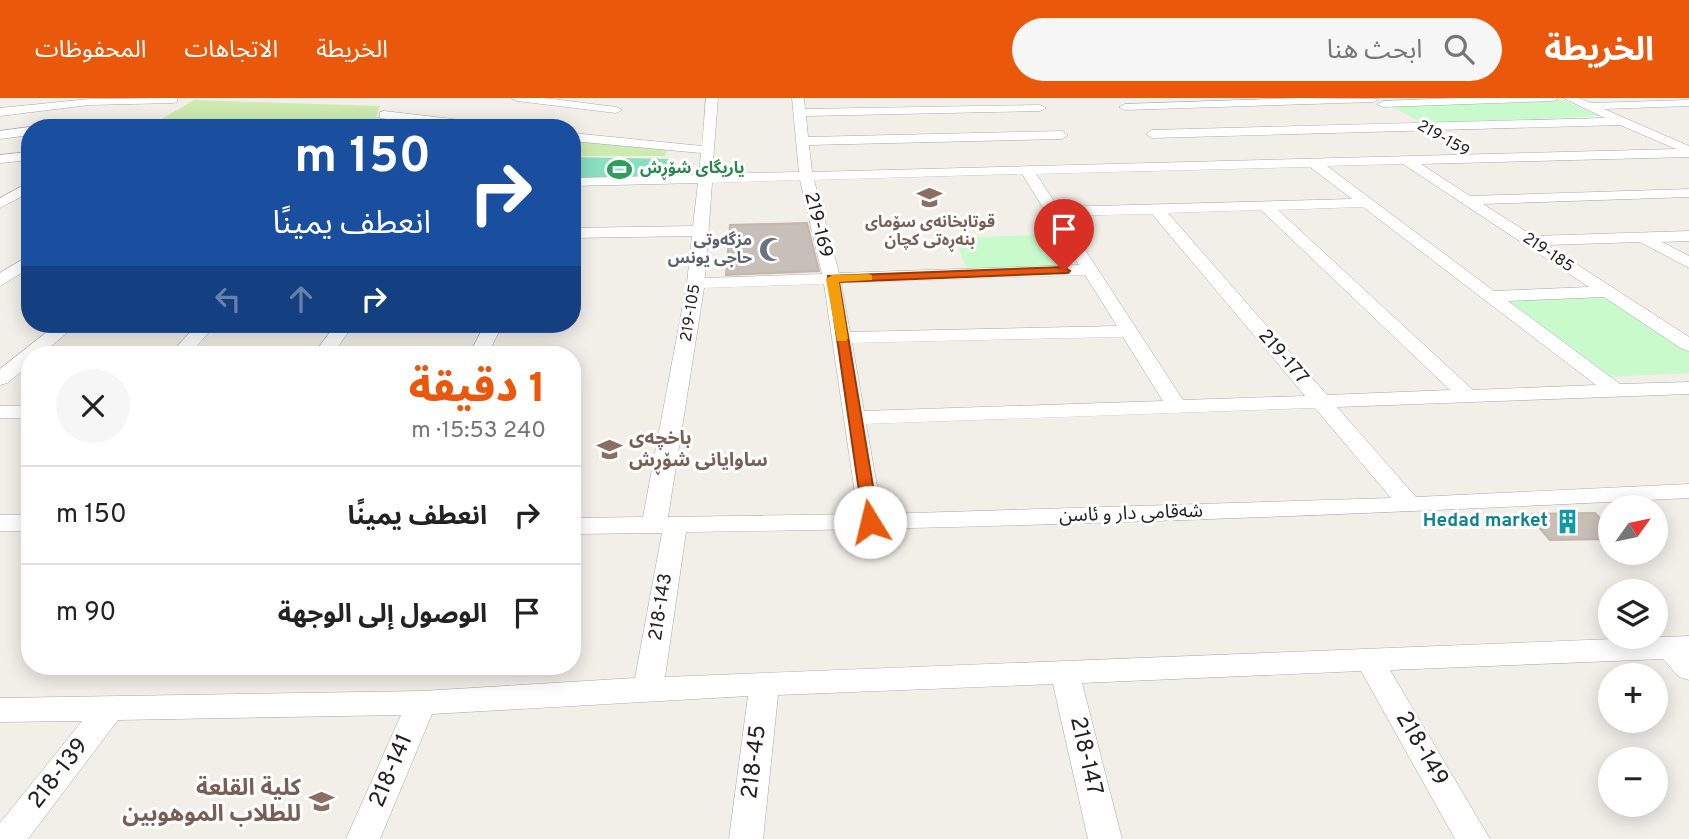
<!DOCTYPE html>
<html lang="ar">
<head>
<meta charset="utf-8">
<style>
  :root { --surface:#fff; --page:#f6f6f6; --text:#222; --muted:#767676; --line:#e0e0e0; --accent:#ea580c }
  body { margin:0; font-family:Overpass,"Noto Sans Arabic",sans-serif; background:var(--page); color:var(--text); direction:rtl; height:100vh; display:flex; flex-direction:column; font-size:26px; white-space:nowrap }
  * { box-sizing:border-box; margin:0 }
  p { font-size:23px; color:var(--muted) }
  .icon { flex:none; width:38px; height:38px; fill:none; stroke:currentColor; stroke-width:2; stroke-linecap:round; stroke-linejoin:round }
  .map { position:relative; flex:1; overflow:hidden; direction:ltr }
  .drawer { position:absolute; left:21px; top:248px; width:560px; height:329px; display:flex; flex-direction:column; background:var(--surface); border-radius:28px; box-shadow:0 4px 18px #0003; direction:rtl }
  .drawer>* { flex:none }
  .hud { position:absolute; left:21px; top:21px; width:560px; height:214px; border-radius:28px; box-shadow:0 4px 18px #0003; direction:rtl; background:#1a4fa0; color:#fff; overflow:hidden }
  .needle { width:46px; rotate:57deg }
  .buttons { position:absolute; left:1598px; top:397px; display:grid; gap:14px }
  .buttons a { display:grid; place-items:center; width:70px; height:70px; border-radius:50%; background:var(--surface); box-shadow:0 4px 18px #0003; font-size:35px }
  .pin { position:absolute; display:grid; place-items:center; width:60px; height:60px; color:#fff; margin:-72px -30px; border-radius:50% 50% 50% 0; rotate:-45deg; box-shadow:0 0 7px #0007 }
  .pin .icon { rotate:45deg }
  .me { position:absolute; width:77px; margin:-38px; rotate:351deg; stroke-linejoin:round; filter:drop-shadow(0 0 5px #0008) }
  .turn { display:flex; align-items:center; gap:24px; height:147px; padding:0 35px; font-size:32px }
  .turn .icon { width:91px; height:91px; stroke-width:2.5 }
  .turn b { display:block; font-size:49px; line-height:60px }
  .lanes { display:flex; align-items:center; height:66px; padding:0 35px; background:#0003; justify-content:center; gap:35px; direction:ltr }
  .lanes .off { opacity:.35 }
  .round { display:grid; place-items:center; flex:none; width:74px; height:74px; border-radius:37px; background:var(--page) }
  .head { display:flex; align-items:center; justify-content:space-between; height:119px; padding:0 35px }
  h1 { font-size:42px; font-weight:800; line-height:52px; color:var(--accent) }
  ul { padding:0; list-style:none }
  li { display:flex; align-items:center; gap:21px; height:98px; padding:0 35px; border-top:2px solid var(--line) }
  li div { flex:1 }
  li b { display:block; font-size:26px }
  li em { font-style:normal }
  header { display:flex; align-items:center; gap:42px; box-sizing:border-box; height:98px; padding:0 35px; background:var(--accent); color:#fff }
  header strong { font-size:33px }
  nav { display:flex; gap:38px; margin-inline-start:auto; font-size:24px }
  .search { width:490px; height:63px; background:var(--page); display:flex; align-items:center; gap:18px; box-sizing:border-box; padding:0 24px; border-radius:38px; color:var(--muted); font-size:26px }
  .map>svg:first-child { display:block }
  .grass { fill:#cdebb0 }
  .park { fill:#c8facc }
  .pitch { fill:#88e0be }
  .building { fill:#c7bfb8; stroke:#c4b6ab; stroke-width:2 }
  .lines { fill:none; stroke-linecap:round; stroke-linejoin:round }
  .minor-casing { stroke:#a9a9a9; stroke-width:1 }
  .minor { fill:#fff; fill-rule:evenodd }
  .route { fill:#ea580c; stroke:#983908; stroke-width:2 }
  .slow { fill:#f59e0b }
  .labels { text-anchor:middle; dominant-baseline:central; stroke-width:6; stroke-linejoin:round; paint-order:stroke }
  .far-street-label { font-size:16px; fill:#222; stroke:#fff }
  .far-leisure-label { font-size:16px; font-weight:bold; fill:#27864d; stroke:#fff; text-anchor:start }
  .far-education-label { font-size:16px; font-weight:bold; fill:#785e54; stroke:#fff }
  .far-worship-label { font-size:16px; font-weight:bold; fill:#5b616d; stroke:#fff; text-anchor:end }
  .street-label { font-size:19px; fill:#222; stroke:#fff }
  .education-label { font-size:19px; font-weight:bold; fill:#785e54; stroke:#fff; text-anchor:start }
  .culture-label { font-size:19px; font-weight:bold; fill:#0d838f; stroke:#fff; text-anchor:end }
  .near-street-label { font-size:23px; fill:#222; stroke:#fff }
  .near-education-label { font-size:23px; font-weight:bold; fill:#785e54; stroke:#fff; text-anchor:end }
</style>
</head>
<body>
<header>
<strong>الخريطة</strong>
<div class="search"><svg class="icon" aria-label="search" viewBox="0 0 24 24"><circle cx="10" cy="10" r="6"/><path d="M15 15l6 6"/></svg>ابحث هنا</div>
<nav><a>الخريطة</a><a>الاتجاهات</a><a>المحفوظات</a></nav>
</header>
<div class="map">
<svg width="1689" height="741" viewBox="0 0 1689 741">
  <rect width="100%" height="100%" fill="#f2efe9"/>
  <g class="grass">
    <path d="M194,2L380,8L376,19L476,30H146Z"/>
    <path d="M572,40L667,51L665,58H572Z"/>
  </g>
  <g class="park">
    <path d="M1560,1L1600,18L1424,26L1393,9Z"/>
    <path d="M1055,136L1073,169L967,171L954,140Z"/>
    <path d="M1603,197L1689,253V275L1610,279L1504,202Z"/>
  </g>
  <path class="pitch" d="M572,59L671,61L665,81H572Z"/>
  <g class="building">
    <path d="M807,125L819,173L726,177L730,127Z"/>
    <path d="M1595,415L1610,430V441L1550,442L1527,416Z"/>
  </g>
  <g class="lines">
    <defs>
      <g id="minor">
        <path d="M177,0V4L173,5L89,7L0,18V10L89,1Z"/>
        <path d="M511,0H545L616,9L622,12L616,15L517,3Z"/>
        <path d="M706,0H718L712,76L799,74L792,0H804L805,11L1040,7L1046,10L1040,13L806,18L808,39L1062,33L1068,37L1062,41L809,47L812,74L1676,51L1620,27L1152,40L1146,36L1152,32L1605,20L1563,0H1579L1591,5L1689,2V8L1604,11L1689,48V59L1421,66L1470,98L1689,91V99L1483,106L1533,138L1689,133V143L1662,144L1689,158V170L1640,144L1547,147L1689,239V253L1682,251L1604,199L1508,203L1620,286L1689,284V296L1337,309L1416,399L1689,386V400C1355,417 1021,430 686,434L665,579L1689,538V582L1679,579L1663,561L1390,572L1490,741H1455L1361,573L1082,585L1122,741H1088L1053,586L778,597L763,741H729L748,598L432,616L380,741H346L401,617L118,622L28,741H0V725L82,623L0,624V600L422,593L635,580L662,435L572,436V420L643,419L687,185L692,138L572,140V130L693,128L698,85L572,88V80L699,77L701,55L572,43V35L702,48ZM1403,66L1589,189L1494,193L1327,68ZM1310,69L1352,101L1058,109L1036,76ZM1022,76L1079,167L839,175L814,82ZM800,82L822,176L705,180L712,85ZM1363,109L1596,287L1473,292L1278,112ZM1261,112L1450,292L1327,297L1168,115ZM1152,116L1305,298L1183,302L1063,118ZM1085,177L1117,228L850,234L841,185ZM824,186L858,416L668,419L704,190ZM1123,239L1163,303L864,313L852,245ZM1315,310L1391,400L882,416L866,326Z"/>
        <path d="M1298,0L1379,1L1373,4L1125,12L1119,9L1125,6Z"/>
        <path d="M1456,0H1559L1553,3L1383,9L1377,6L1383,3Z"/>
        <path d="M384,13L495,26L501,30H462L380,20V14Z"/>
        <path d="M130,24L134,25L135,30H63L69,26Z"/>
        <path d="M30,29V37L0,41V33Z"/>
        <path d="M30,54V62L0,65V57Z"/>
        <path d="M30,84V94L0,110V100Z"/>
        <path d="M30,157V170L0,188V175Z"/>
        <path d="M57,226H77L41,257H30V267L7,285L0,287V271Z"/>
        <path d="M198,226H217L188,257H169Z"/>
        <path d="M336,226H354L332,257H313Z"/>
        <path d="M485,226H503L487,257H469Z"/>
        <rect x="0" y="308" width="30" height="12"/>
        <rect x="0" y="417" width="30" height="16"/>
      </g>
    </defs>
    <use href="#minor" class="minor-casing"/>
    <use href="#minor" class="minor"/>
  </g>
  <path class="route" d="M1064,169L1070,173L1068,175L839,184L879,424L870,430L864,428L828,178Z"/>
  <path class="slow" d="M868,176L872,177V182L839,184L848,240L846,243H837L826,181L832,177Z"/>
  <defs>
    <symbol id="stadium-bare" viewBox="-9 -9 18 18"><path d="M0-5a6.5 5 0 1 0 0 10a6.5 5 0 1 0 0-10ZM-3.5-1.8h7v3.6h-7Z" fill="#2e9e5b" stroke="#fff" stroke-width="2.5" paint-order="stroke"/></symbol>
    <symbol id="school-bare" viewBox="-9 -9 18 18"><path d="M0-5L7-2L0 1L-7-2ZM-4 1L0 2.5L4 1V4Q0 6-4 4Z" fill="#8d6e63" stroke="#fff" stroke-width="2.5" paint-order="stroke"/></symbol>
    <symbol id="mosque-bare" viewBox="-9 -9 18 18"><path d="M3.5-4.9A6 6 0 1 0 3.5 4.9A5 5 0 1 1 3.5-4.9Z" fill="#6b7280" stroke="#fff" stroke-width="2.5" paint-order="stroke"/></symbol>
    <symbol id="building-bare" viewBox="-9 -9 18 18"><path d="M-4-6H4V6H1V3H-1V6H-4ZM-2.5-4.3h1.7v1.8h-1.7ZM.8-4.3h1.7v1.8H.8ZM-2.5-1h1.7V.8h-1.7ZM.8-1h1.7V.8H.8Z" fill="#0f9aa8" stroke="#fff" stroke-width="2.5" paint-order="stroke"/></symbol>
  </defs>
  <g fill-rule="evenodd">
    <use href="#stadium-bare" x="602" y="54" width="35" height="35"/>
    <use href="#school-bare" x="912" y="82" width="35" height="35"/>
    <use href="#mosque-bare" x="754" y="134" width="35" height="35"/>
    <use href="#school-bare" x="592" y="334" width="35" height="35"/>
    <use href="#building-bare" x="1550" y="406" width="35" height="35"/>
    <use href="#school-bare" x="304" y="686" width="35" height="35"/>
  </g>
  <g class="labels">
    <g class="far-street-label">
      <text transform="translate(1443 41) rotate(30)">219-159</text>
      <text transform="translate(1548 155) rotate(34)">219-185</text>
      <text transform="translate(691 215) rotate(-81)">219-105</text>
    </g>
    <g class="far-leisure-label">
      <text x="640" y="71">یاریگای شۆڕش</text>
    </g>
    <g class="far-education-label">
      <text x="930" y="125">قوتابخانەی سۆمای<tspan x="930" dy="18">بنەڕەتی کچان</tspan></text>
    </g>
    <g class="far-worship-label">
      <text x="752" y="143">مزگەوتی<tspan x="752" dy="18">حاجی یونس</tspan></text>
    </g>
    <g class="street-label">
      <text transform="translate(818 127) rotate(76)">219-169</text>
      <text transform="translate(1283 259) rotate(49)">219-177</text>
      <text transform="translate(1131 416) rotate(-2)">شەقامی دار و ئاسن</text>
      <text transform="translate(661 509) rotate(-81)">218-143</text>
    </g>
    <g class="education-label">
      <text x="629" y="341">باخچەی<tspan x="629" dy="22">ساوایانی شۆڕش</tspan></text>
    </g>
    <g class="culture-label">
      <text x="1548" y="423">Hedad market</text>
    </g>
    <g class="near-street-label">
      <text transform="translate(1421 651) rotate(60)">218-149</text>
      <text transform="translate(1085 658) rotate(77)">218-147</text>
      <text transform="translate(755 664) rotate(-83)">218-45</text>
      <text transform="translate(392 673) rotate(-67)">218-141</text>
      <text transform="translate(59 676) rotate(-52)">218-139</text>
    </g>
    <g class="near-education-label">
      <text x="301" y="691">کلیة القلعة<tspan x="301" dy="26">للطلاب الموهوبین</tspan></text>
    </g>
  </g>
</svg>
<div class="buttons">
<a><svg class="needle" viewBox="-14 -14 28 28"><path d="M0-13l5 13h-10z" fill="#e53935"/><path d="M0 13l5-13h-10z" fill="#767676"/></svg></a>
<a><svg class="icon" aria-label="layers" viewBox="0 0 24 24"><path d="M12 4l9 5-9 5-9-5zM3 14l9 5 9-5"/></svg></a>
<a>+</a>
<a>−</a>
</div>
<div class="pin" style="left:1064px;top:173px;background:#d93025"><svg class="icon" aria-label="arrive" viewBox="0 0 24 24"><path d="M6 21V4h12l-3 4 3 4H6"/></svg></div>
<svg class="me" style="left:870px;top:424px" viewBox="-20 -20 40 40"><circle r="19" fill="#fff"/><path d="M0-13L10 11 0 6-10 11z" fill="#ea580c"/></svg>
<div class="hud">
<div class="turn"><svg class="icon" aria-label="right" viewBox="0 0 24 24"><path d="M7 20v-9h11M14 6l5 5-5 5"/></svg><div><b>150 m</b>انعطف يمينًا</div></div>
<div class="lanes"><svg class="icon off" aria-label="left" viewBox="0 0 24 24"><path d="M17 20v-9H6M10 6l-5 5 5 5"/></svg><svg class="icon off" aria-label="ahead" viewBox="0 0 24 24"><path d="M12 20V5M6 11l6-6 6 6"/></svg><svg class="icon" aria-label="right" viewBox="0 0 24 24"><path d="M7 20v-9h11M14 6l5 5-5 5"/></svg></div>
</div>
<section class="drawer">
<div class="head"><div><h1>1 دقيقة</h1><p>240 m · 15:53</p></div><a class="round"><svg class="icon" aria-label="close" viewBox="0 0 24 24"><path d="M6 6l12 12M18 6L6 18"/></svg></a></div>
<ul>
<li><svg class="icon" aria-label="right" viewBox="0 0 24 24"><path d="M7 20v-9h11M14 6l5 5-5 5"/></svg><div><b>انعطف يمينًا</b></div><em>150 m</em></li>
<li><svg class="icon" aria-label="arrive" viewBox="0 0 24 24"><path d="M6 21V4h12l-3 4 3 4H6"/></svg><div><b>الوصول إلى الوجهة</b></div><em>90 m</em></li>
</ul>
</section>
</div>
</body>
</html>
